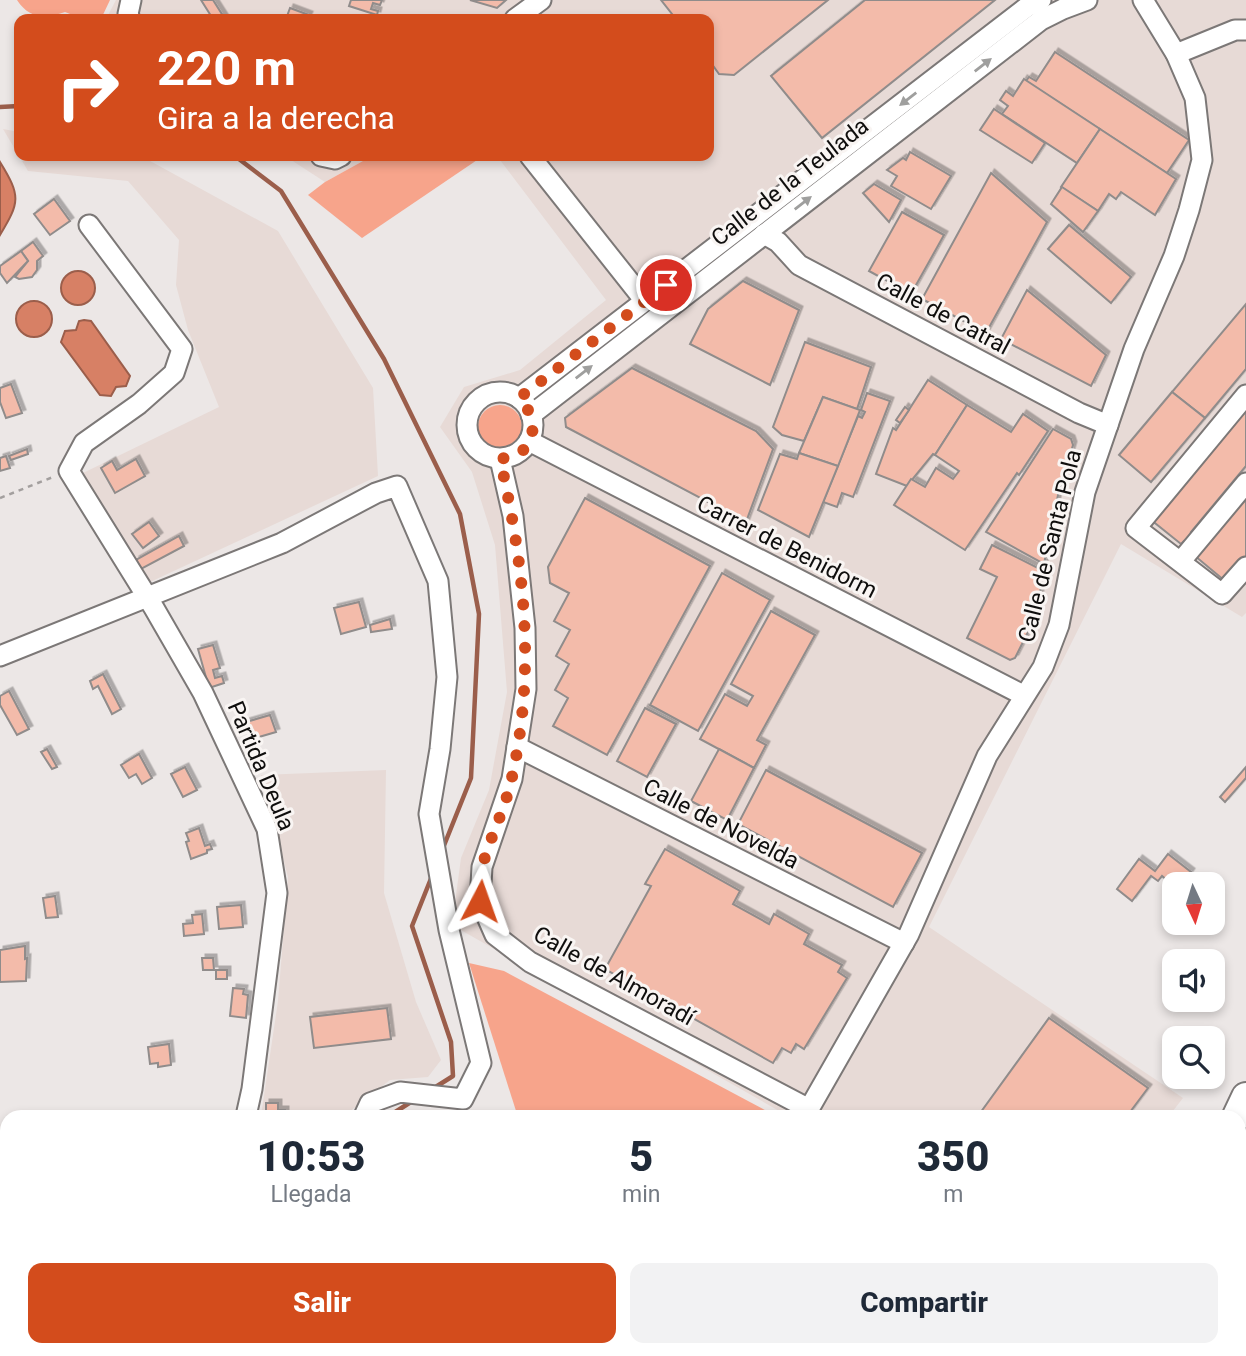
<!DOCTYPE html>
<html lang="es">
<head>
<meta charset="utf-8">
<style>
  :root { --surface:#fff; --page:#f2f2f3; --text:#1f2937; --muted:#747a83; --accent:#d34c1c }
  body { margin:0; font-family:Roboto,sans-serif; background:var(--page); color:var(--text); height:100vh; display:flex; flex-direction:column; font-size:26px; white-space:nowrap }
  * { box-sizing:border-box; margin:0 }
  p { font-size:23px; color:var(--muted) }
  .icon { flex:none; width:38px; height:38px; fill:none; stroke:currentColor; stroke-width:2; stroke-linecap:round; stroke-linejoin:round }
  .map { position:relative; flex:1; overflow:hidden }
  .drawer { position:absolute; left:0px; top:1110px; width:1246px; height:247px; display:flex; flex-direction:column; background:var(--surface); border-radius:21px 21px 0 0; box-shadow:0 4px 10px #0003 }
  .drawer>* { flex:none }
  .hud { position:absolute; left:14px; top:14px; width:700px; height:147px; border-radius:14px; box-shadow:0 4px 10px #0003; background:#d34c1c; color:#fff; overflow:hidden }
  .needle { width:46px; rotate:176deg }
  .controls { position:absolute; left:1162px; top:872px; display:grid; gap:14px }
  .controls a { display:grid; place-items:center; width:63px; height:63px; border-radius:14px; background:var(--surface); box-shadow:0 4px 10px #0003; font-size:35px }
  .pin { position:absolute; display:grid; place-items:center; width:60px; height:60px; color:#fff; margin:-30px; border:4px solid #fff; border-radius:50%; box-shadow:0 2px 7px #0007 }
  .me { position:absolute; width:77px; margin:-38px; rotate:4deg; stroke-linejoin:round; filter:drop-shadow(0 0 5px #0008) }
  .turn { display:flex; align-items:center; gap:24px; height:147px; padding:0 28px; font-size:32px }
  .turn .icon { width:91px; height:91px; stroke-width:2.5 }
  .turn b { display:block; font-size:49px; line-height:60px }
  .eta { display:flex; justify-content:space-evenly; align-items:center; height:119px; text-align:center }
  .eta b { font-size:42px; font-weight:800; line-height:49px }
  .action { display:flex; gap:14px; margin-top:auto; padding:14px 28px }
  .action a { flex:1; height:80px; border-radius:14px; background:var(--accent); color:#fff; font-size:28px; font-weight:800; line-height:80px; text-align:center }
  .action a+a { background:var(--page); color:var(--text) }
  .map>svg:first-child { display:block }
  .built { fill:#e7dad6 }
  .green { fill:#f7a48b }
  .water { fill:#d78065; stroke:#9b5e4b; stroke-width:2 }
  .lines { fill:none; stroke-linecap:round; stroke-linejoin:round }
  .stream { stroke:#9b5e4b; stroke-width:4.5 }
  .building { fill:#f3bbaa; stroke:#908c8b; stroke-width:2; filter:url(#shadow) }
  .minor-casing { stroke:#7c7877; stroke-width:23 }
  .highway-casing { stroke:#7c7877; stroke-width:32 }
  .path { stroke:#a39f9e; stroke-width:2.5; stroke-dasharray:5 5; stroke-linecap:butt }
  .minor { stroke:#fff; stroke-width:19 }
  .highway { stroke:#fff; stroke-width:28 }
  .oneway { fill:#9f9f9e }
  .route { stroke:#d34c1c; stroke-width:12; stroke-dasharray:0 21.6 }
  .labels { text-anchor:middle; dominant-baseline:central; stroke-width:6; stroke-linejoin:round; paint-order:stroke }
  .street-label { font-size:23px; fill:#0f0e0d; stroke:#f9f5f3 }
</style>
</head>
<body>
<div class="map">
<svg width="1246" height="1356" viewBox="0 0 1246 1356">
  <defs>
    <filter id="shadow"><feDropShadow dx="3.5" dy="-3.5" stdDeviation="0" flood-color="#0004"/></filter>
  </defs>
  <rect width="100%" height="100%" fill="#ece7e6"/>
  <g class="built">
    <path d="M116,0H1246V613L1242,617L1121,544L929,927L1183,1098L1169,1116H788L452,925L461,858L489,790L507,692L495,545L472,472L440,427L464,387L520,370L606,300L497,156H709V19H106Z"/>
    <path d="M3,129L19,132V156H141L278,231L373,388L378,476L148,583L83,473L219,407L188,330L176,285L179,240L128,181L28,171Z"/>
    <path d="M285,156H372L325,182Z"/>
    <path d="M386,770L384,893L416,1002L441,1060L428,1077L390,1080L344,1116H261L278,1001L288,877L261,775Z"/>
    <path d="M213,1349H305L294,1356H213Z"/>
    <path d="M404,1349H628L617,1356H407Z"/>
  </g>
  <g class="green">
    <path d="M17,0H110L101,19H83L65,12C46,18 30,20 17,0Z"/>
    <path d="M372,156H483L362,238L308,195L325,182Z"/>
    <circle cx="500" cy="427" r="22"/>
    <path d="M469,963L504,971L776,1116H523L517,1114Z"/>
  </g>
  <g class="water">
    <path d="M0,162C21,196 20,202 0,235Z"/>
    <circle cx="78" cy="288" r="17"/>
    <circle cx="34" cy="319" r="18"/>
    <path d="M84,320L91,321L130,376L126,386L116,387L111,396L100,395L61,342L65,331L76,330L79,321Z"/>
  </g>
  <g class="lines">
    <g class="stream">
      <path d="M0,107L19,106"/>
      <path d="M235,156L281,191L384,359L460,514L479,614L471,778L443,848"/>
      <path d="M432,876L412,926L451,1042L453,1076L434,1088"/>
      <path d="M389,1116L414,1100"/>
      <path d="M336,1356L343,1349"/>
    </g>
  </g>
  <g class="building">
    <path d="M201,0H213L225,19H213Z"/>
    <path d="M351,0H382L380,5L373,3L371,9L378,11L377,15L349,6Z"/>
    <path d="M470,0H506L497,8Z"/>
    <path d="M661,0H828L734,75L719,74L709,60V19H676Z"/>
    <path d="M865,0H995L822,138L771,76Z"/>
    <path d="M290,8L309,15L307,19H286Z"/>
    <path d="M1055,52L1189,140L1167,173L1026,81L1029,77L1036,81Z"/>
    <path d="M1024,79L1100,129L1077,163L1002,114L1008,106L1000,100L1006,91L1013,96Z"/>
    <path d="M994,109L1045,143L1032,163L980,130Z"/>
    <path d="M1100,129L1176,179L1155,215L1121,192L1116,199L1109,194L1098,211L1061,187Z"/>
    <path d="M910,152L951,176L931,209L891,186L897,176L887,170L903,158L906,160Z"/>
    <path d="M991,173L1047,222L986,333L922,299Z"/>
    <path d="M874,184L901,200L889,222L863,193Z"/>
    <path d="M1062,187L1098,211L1083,232L1051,204Z"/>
    <path d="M54,199L70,221L50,235L34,214Z"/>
    <path d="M902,212L944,235L911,294L869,271Z"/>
    <path d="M1069,225L1131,277L1111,303L1048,249Z"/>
    <path d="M33,242L43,256L37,261V270L32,277L19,279L15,277L28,261L21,251Z"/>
    <path d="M21,251L28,261L7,283L0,273V266Z"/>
    <path d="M743,281L799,310L770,385L690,344L708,309Z"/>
    <path d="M1027,290L1106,355L1091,386L1001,339Z"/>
    <path d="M1246,304V369L1205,418L1172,392Z"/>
    <path d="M805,342L871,367L857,409L823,397L804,441L782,435L773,427Z"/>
    <path d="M632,368L756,431L773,449L746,522L566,427L565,418Z"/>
    <path d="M928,380L967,405L935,455L933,454L907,486L876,474L893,428L896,430Z"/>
    <path d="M11,384L22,413L6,418L0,402V388Z"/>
    <path d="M1172,392L1205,418L1151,482L1119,455Z"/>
    <path d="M867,393L890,401L853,497L842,493L837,507L823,502L858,416L862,418L865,412L861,410Z"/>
    <path d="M823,397L860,410L838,466L799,453Z"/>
    <path d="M1246,404V466L1191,532L1194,534L1187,543L1184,541L1181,544L1150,519Z"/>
    <path d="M967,405L1011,432L1023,414L1048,431L1019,475L1017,473L965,550L894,505L911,479L925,487L936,468L953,479L959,471L935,455Z"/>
    <path d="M905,407L909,410L900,423L896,420Z"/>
    <path d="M1053,429L1071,439L1073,445L1058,495L1044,564L986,532Z"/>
    <path d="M27,449L28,454L11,460L9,456Z"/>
    <path d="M799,453L838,466L809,537L758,510L780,454L797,459Z"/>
    <path d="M6,456L10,468L0,471V458Z"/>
    <path d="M136,459L145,476L115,493L101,468L112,461L117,470Z"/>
    <path d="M1246,496V556L1225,581L1195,556Z"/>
    <path d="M585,498L710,566L607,755L553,726L568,698L555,690L569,664L556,656L570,630L554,621L569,593L550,583L548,567Z"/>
    <path d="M149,522L159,536L143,548L132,534Z"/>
    <path d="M179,536L184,546L141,569L136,560Z"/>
    <path d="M992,545L1044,571L1039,598L1028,632L1015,658L1010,660L967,638L997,577L980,569Z"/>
    <path d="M722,573L770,600L698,731L650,705Z"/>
    <path d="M359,602L366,627L341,634L334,608Z"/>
    <path d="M771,611L815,635L757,740L766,745L754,768L700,739L725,694L747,706L753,696L731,684Z"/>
    <path d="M390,619L392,629L371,632L370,625Z"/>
    <path d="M213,645L220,668L213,670L215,678L222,676L224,683L209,688L198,649Z"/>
    <path d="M103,674L121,709L112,714L98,686L93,689L90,681Z"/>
    <path d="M9,691L29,729L17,735L0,705V696Z"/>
    <path d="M645,708L676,724L647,777L617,761Z"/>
    <path d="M270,715L276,732L252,739L246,722Z"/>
    <path d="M47,749L57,767L52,769L41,752Z"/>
    <path d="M719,749L754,768L727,820L691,801Z"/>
    <path d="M139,754L152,778L142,784L136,774L129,778L121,765Z"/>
    <path d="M185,767L197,790L183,797L171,774Z"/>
    <path d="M1246,767V778L1225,802L1220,797Z"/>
    <path d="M766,770L922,853L893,907L738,824Z"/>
    <path d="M199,828L205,846L210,844L212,849L207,850V853L191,859L186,842L189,841L186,833Z"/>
    <path d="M665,849L740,891L733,904L769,924L774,914L809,934L804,944L842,965L838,972L847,978L804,1049L796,1044L791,1053L782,1048L773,1063L605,969L651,886L645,884Z"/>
    <path d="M1168,854L1191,872L1182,884H1174V886L1162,876L1158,881L1151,876L1132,901L1117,889L1139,859L1155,871Z"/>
    <path d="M55,896L58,917L46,918L43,898Z"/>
    <path d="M241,905L243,927L219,929L217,907Z"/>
    <path d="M202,914L204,934L184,936L183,924L193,923L192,915Z"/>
    <path d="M25,946V959L27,958L26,981L0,982V950Z"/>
    <path d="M202,958H213L214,970H203Z"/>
    <rect x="216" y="970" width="11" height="9"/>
    <path d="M233,988L244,989L243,994L248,995L246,1018L230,1016Z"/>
    <path d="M387,1008L391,1039L314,1048L310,1017Z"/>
    <path d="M1049,1018L1148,1088L1127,1116H978Z"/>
    <path d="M169,1044L171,1065L158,1067V1063L150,1064L148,1047Z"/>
    <path d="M266,1103H278V1110H285V1116H266Z"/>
    <path d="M1239,1331L1246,1334V1356H1197L1200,1349H1239Z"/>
    <path d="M422,1349H515L518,1356H416L414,1352Z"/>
    <path d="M604,1349H617L618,1351L610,1356H594Z"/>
  </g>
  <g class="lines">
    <defs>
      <g id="minor">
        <path d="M130,19L128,14L131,0"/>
        <path d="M515,19L541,0"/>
        <path d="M1176,54L1235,30H1246"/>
        <path d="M321,156L335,159L341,156"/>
        <path d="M530,156L645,301"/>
        <path d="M89,225L182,349L174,373L139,404L84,443L69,471L154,608L203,693L267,829L277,893L252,1089L246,1116"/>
        <path d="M764,234L778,242L799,265L1079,413L1108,425"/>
        <circle cx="500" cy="425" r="33"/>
        <path d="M1246,395L1136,528L1222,594L1246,567"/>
        <path d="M519,398L1027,7L1041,0"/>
        <path d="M531,415L1041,20L1063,9L1087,0"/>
        <path d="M529,441L1023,695"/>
        <path d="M500,459L513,516L525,628L526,689L512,779L482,867L480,901L495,935L530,962L809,1109"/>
        <path d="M1181,561L1246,483"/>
        <path d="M0,656L282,543L376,493L397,486L438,581L447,677L440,749L429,814L449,930L481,1063L463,1099L400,1092L370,1103L364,1116"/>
        <path d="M517,747L904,943"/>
        <path d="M805,1116L909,934L987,756L1043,667L1059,625L1085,492L1134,349L1174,256L1189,210L1202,160L1195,98L1176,54L1143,0"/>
        <path d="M0,1296L7,1297"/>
        <path d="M197,1349L198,1356"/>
        <path d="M801,1349L802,1356"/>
        <path d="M1034,1356L1039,1349"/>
      </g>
      <g id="highway">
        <path d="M1237,1116L1246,1097"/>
        <path d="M1137,1356L1140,1349"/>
      </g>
    </defs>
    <use href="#minor" class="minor-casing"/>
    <use href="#highway" class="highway-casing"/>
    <path class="path" d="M0,498L53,477"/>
    <use href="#minor" class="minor"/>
    <use href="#highway" class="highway"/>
  </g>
  <defs><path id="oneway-solid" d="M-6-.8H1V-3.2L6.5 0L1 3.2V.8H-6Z" transform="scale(1.75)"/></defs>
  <g class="oneway">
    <use href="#oneway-solid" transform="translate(983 65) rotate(-38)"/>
    <use href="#oneway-solid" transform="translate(908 99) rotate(142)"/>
    <use href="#oneway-solid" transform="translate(803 203) rotate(-38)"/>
    <use href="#oneway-solid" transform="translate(584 372) rotate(-38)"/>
  </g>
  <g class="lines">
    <path class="route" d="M480,901C480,889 480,875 483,864C491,835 506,807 512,777C536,669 524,565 500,459C505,458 511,457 516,455C540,443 535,413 519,398L666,285"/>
  </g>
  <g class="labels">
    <g class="street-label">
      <text transform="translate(790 182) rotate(-38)">Calle de la Teulada</text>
      <text transform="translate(943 314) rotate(28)">Calle de Catral</text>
      <text transform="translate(1050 546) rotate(-76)">Calle de Santa Pola</text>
      <text transform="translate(787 547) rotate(27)">Carrer de Benidorm</text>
      <text transform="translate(261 766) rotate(67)">Partida Deula</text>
      <text transform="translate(721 824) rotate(27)">Calle de Novelda</text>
      <text transform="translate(614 976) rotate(29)">Calle de Almoradí</text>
    </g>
  </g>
</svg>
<div class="controls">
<a><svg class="needle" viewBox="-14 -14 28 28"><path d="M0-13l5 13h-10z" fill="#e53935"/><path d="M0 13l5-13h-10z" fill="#747a83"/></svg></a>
<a><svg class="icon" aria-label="sound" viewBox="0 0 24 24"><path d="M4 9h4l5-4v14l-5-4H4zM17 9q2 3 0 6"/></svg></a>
<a><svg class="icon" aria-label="search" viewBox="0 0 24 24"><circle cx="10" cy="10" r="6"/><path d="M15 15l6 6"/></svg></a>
</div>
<div class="pin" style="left:666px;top:285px;background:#d93025"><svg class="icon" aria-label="arrive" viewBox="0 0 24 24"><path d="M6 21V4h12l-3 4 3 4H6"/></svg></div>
<svg class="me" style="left:480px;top:901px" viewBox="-20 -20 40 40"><path d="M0-17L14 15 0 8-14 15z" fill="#d34c1c" stroke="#fff" stroke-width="4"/></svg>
<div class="hud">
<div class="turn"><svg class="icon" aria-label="right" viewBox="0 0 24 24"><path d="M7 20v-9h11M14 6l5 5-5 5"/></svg><div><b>220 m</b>Gira a la derecha</div></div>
</div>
<section class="drawer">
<div class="eta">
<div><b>10:53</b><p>Llegada</p></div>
<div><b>5</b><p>min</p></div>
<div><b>350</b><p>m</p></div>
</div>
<div class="action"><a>Salir</a><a>Compartir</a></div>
</section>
</div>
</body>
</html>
